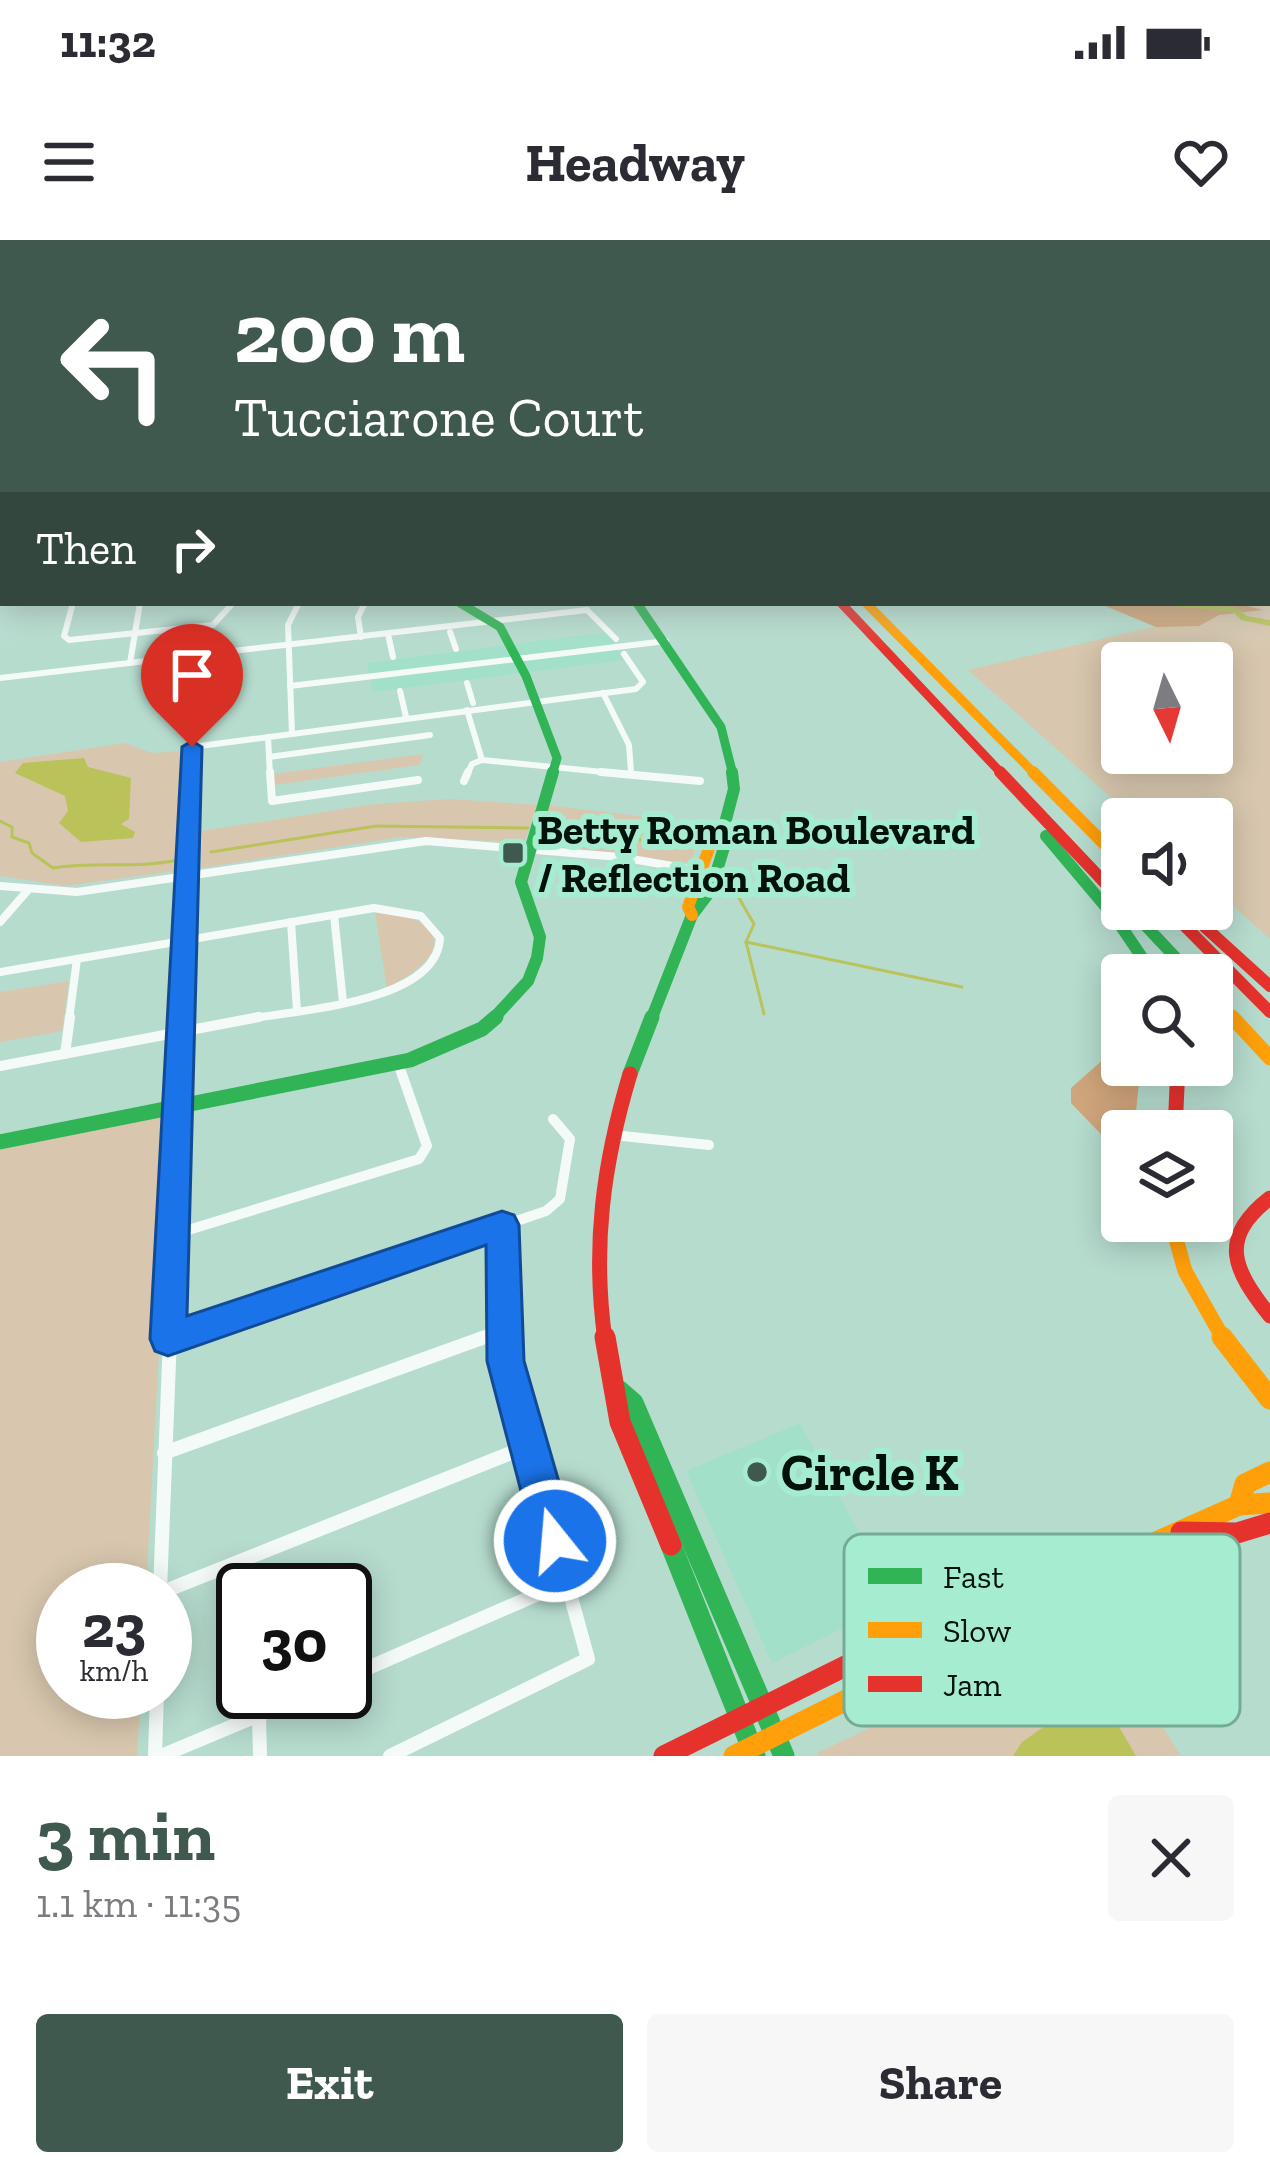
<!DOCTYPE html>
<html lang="en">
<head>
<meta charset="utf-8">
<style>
  :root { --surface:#fff; --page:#f7f7f7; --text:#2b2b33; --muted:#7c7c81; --accent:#40594f }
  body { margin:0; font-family:"Zilla Slab",serif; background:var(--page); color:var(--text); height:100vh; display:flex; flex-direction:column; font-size:45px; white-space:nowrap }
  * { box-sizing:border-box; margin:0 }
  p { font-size:39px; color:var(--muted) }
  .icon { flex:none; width:66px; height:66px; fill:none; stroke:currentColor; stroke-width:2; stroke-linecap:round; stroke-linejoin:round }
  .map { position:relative; height:1516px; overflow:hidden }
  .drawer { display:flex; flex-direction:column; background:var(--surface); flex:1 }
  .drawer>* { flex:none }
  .top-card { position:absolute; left:0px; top:0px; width:1272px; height:366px; box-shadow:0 6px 30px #0003; background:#40594f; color:#fff; overflow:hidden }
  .needle { width:78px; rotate:175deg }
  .controls { position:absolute; left:1101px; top:402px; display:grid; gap:24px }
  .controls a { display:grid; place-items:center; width:132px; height:132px; border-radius:12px; background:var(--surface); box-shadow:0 6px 30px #0003; font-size:60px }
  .speed { position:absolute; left:36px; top:1323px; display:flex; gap:24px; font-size:60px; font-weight:700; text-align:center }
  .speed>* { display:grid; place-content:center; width:156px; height:156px; border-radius:50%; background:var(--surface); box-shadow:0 6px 30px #0003; line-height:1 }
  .speed small { font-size:30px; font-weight:400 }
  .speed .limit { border:6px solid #111; border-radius:18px; background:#fff; color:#111 }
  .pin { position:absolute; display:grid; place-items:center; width:102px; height:102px; color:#fff; margin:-123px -51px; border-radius:50% 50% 50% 0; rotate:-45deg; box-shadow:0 0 12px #0007 }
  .pin .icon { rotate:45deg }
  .me { position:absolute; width:132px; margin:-66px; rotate:343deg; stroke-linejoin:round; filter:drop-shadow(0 0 9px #0008) }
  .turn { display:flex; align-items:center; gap:42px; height:252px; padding:0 36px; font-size:54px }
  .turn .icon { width:156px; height:156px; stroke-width:2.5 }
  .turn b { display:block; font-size:84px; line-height:102px }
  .then { display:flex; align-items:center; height:114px; padding:0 36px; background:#0003; gap:24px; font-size:45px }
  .round { display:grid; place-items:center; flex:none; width:126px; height:126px; border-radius:12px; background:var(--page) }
  .overview { display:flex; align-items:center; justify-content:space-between; height:204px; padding:0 36px }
  h1 { font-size:72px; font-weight:700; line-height:90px; color:var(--accent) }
  .cta { display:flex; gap:24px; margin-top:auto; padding:24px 36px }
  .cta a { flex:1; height:138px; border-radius:12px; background:var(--accent); color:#fff; font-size:48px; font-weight:700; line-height:138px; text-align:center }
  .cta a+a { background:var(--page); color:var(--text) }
  .status { display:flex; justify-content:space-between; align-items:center; height:84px; padding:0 60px; background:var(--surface); direction:ltr }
  .status svg { height:33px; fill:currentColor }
  header { display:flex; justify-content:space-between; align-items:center; height:156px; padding:0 36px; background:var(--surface); font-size:54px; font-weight:700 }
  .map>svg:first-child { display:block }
  .built { fill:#a3e0ca }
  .green { fill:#d8c7ae; fill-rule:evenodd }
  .forest { fill:#cfa57c }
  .water { fill:#b9c35a }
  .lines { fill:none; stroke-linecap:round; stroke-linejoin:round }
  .stream { stroke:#b9c35a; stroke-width:3 }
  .river { fill:#b9c35a; fill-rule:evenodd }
  .street-far3 { stroke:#f4faf8; stroke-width:6 }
  .street-far2 { stroke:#f4faf8; stroke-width:8 }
  .street-far1 { stroke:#f4faf8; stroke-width:10 }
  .street { stroke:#f4faf8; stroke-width:14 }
  .fast-far3 { stroke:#30b455; stroke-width:9 }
  .fast-far2 { stroke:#30b455; stroke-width:12 }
  .fast-far1 { stroke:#30b455; stroke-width:15 }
  .fast { stroke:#30b455; stroke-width:21 }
  .slow-far3 { stroke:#ff9f0a; stroke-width:9 }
  .slow-far2 { stroke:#ff9f0a; stroke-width:12 }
  .slow-far1 { stroke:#ff9f0a; stroke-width:15 }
  .slow { stroke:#ff9f0a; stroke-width:21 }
  .jam-far3 { stroke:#e5322d; stroke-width:9 }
  .jam-far2 { stroke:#e5322d; stroke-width:12 }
  .jam-far1 { stroke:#e5322d; stroke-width:15 }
  .jam { stroke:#e5322d; stroke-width:21 }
  .route { fill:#1a73e8; stroke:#114b97; stroke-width:3 }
  .poi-dot { fill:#40594f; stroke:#a6ecd1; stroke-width:4.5 }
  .labels { text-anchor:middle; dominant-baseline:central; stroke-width:12; stroke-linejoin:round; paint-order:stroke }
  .poi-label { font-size:42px; font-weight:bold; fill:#00120a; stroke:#a6ecd1; text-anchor:start }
  .near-poi-label { font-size:51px; font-weight:bold; fill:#00120a; stroke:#a6ecd1; text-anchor:start }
  .key { fill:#a6ecd1; stroke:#74ab95; stroke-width:3 }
  .key-label { font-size:33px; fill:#00120a }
</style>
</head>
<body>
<div class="status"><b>11:32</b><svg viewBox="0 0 49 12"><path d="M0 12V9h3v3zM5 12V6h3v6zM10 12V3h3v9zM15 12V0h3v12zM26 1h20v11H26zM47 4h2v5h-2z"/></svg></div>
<header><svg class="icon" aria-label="menu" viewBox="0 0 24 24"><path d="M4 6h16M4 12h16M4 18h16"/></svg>Headway<svg class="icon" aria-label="heart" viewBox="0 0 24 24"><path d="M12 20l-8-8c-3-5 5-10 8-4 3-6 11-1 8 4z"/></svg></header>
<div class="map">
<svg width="1270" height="1516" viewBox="0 0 1270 1516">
  <rect width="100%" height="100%" fill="#b6dcce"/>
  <g class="built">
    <path d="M608,392L623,420L373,452L367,423Z"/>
    <path d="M800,1183L896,1362L772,1423L686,1231Z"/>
  </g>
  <g class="green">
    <path d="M1270,360V699L1212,647V579H1135L968,430ZM1122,423H1212V513H1122Z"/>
    <path d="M125,503L152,513L182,511L174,631L66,646L0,636V522Z"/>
    <path d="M424,514L419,525L274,545L273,534Z"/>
    <path d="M450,559L538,565L524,602L401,597L201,628L202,591L375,564Z"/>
    <path d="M546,565L706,584L691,620L683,624L531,609Z"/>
    <path d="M393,672C462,691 434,724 387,748L375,673Z"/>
    <path d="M69,741L62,791L0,802V752Z"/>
    <path d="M172,874L146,1350H63V1452H141L137,1516H0V908Z"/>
    <path d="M1096,1380L1181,1516H818L817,1513Z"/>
  </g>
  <g class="forest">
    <path d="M1098,363H1235L1263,370L1219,375L1199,386L1156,387Z"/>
    <path d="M1114,810L1122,811V825H1137L1140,832L1134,891H1122V916L1071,863V848Z"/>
  </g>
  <g class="water">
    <path d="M84,518L88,527L131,538L129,579L121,584L135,592L133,598L81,602L59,583L68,571L65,556L15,533L23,523Z"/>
    <path d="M1068,1470L1118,1485L1136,1516H1013L1022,1502Z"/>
  </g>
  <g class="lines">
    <g class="stream">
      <path d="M0,247L3,243"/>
      <path d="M0,581L12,587V597L29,603L32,613L53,628C96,621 136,629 178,620"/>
      <path d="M553,589L618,594L673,608"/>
      <path d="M211,612L376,586L528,588"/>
      <path d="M739,658L754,684L746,702L764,774"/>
      <path d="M746,702L962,747"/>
    </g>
    <path class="river" d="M1168,363L1236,367L1247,376L1270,380V386L1241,380L1233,372L1173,366Z"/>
    <g class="street-far3">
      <path d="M73,363L64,396L69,400L213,385L233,363"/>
      <path d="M450,392L456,409"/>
      <path d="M388,394L393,417"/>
      <path d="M361,397L358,377L365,363"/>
      <path d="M130,423L140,363"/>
      <path d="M0,438L587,370L616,399"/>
      <path d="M467,443L473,463"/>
      <path d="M290,446L666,401"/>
      <path d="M400,451L406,477"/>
      <path d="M603,453L629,505L631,532"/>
      <path d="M467,470L482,520"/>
      <path d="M292,494L288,385L299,363"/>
      <path d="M268,497L270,535"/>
      <path d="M269,517L430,495"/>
      <path d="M482,520L633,535"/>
      <path d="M191,535L192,507L636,449L643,442L624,414"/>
      <path d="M467,535L472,524L482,520"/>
    </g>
    <g class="street-far2">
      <path d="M270,532L272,561L418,540"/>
      <path d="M601,532L700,541"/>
      <path d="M464,541L468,532"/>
      <path d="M671,632L740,644"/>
      <path d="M0,646L77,652L426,601L620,617L742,638"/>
      <path d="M334,675L343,762"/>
      <path d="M0,682L28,650"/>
      <path d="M291,682L297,771"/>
      <path d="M0,732L374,668L421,676L440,698C437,764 294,770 243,780"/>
      <path d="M69,780L77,719"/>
      <path d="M182,780L191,532"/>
    </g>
    <g class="street-far1">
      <path d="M65,814L70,777"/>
      <path d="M0,826L259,777"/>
      <path d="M613,895L709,905"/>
      <path d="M502,985L505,1100"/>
      <path d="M172,995L419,919L427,906L398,823"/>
      <path d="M168,1099L546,971L560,959L570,899L553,879"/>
      <path d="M169,1100L182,777"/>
      <path d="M477,1100L502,1091"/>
    </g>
    <g class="street">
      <path d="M168,1099L173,1097"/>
      <path d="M164,1213L485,1097"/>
      <path d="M160,1350L170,1097"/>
      <path d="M165,1351L526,1207"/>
      <path d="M345,1438L568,1341"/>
      <path d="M259,1476L260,1516"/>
      <path d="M155,1516L157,1452"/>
      <path d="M161,1516L314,1452"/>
      <path d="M390,1516L588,1419L506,1121L505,1097"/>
    </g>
    <g class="fast-far3">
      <path d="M460,363L500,387L526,436L557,518L552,535"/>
      <path d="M637,363L721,487L733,535"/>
    </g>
    <g class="fast-far2">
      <path d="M1046,596L1116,679L1154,735"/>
      <path d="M1130,669L1192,735"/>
      <path d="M492,780L528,741L537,718L540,697L521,642L553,532"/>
      <path d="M651,780L692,675L711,650L728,594L724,587L734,549L732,532"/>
    </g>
    <g class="fast-far1">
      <path d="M630,834L652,777"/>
      <path d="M0,902L410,820L482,789L496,777"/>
    </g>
    <g class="fast">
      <path d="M618,1150L633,1163L784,1516"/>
      <path d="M671,1305L755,1516"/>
    </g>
    <path class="slow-far3" d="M866,363L1036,535"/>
    <g class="slow-far2">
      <path d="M1033,532L1122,622"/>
      <path d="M692,675L688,667L715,592L724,587"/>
      <path d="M1212,756L1235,780"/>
    </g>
    <g class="slow-far1">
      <path d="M1232,777L1270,818"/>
      <path d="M1171,981L1185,1031L1224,1100"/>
    </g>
    <g class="slow">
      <path d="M1222,1097L1270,1159"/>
      <path d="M1239,1265L1245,1244L1270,1232"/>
      <path d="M734,1516L925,1421L968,1386L1239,1265L1270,1263"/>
    </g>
    <g class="jam-far3">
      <path d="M0,356L3,347"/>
      <path d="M841,363L1003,535"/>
    </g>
    <g class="jam-far2">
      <path d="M1000,532L1122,661"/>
      <path d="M1168,669L1270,772"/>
      <path d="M1185,669L1270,746"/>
    </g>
    <g class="jam-far1">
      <path d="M1175,891L1178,825"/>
      <path d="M1270,958C1217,999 1234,1030 1270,1076"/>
      <path d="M605,1100C592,1007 603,924 630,834"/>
    </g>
    <g class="jam">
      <path d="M605,1097L620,1182L671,1305"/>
      <path d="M1181,1292L1237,1293L1270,1283"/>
      <path d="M664,1516L908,1395L963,1387"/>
    </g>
  </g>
  <linearGradient id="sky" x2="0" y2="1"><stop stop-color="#95baaf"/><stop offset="0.49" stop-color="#deefe9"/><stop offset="1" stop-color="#deefe9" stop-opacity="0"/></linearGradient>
  <rect width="1270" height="412" fill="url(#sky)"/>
  <path class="route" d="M192,501L202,507L187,1076L502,971L514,975L519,985L524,1121L576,1301L570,1316L555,1322L541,1316L534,1301L487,1121L486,1005L168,1116L155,1111L150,1099L182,507Z"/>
  <g class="poi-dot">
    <rect x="501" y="601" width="24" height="24" rx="6"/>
    <circle cx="757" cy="1232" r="12"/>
  </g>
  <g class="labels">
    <g class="poi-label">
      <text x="537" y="589">Betty Roman Boulevard<tspan x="537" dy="48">/ Reflection Road</tspan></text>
    </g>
    <g class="near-poi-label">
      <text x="781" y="1232">Circle K</text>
    </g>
  </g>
  <rect x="844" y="1294" width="396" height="192" rx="18" class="key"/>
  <rect x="868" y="1328" width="54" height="16" fill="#30b455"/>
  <rect x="868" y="1382" width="54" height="16" fill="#ff9f0a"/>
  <rect x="868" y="1436" width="54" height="16" fill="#e5322d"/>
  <g class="key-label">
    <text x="943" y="1348">Fast</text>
    <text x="943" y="1402">Slow</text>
    <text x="943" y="1456">Jam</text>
  </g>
</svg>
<div class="controls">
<a><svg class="needle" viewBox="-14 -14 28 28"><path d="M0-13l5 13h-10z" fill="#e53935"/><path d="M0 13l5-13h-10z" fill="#7c7c81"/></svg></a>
<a><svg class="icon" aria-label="sound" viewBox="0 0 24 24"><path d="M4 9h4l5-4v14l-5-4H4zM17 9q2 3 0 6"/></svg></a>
<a><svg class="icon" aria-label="search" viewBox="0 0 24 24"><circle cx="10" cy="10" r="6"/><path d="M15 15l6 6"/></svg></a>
<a><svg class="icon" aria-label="layers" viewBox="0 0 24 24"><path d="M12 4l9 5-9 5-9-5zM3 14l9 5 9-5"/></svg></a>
</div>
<div class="speed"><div>23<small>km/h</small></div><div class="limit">30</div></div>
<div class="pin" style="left:192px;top:507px;background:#d93025"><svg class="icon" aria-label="arrive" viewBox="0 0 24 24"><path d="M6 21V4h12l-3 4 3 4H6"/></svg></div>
<svg class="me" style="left:555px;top:1301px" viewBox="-20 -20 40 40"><circle r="17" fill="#1a73e8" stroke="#fff" stroke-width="3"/><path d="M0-11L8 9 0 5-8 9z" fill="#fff"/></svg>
<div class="top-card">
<div class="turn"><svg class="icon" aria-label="left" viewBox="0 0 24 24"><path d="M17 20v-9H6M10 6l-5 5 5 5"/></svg><div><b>200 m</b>Tucciarone Court</div></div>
<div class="then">Then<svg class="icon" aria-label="right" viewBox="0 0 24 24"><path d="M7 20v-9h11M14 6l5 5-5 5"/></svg></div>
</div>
</div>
<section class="drawer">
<div class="overview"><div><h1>3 min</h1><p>1.1 km · 11:35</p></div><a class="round"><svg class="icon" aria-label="close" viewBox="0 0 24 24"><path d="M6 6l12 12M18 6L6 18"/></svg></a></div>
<div class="cta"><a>Exit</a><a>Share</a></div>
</section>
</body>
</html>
